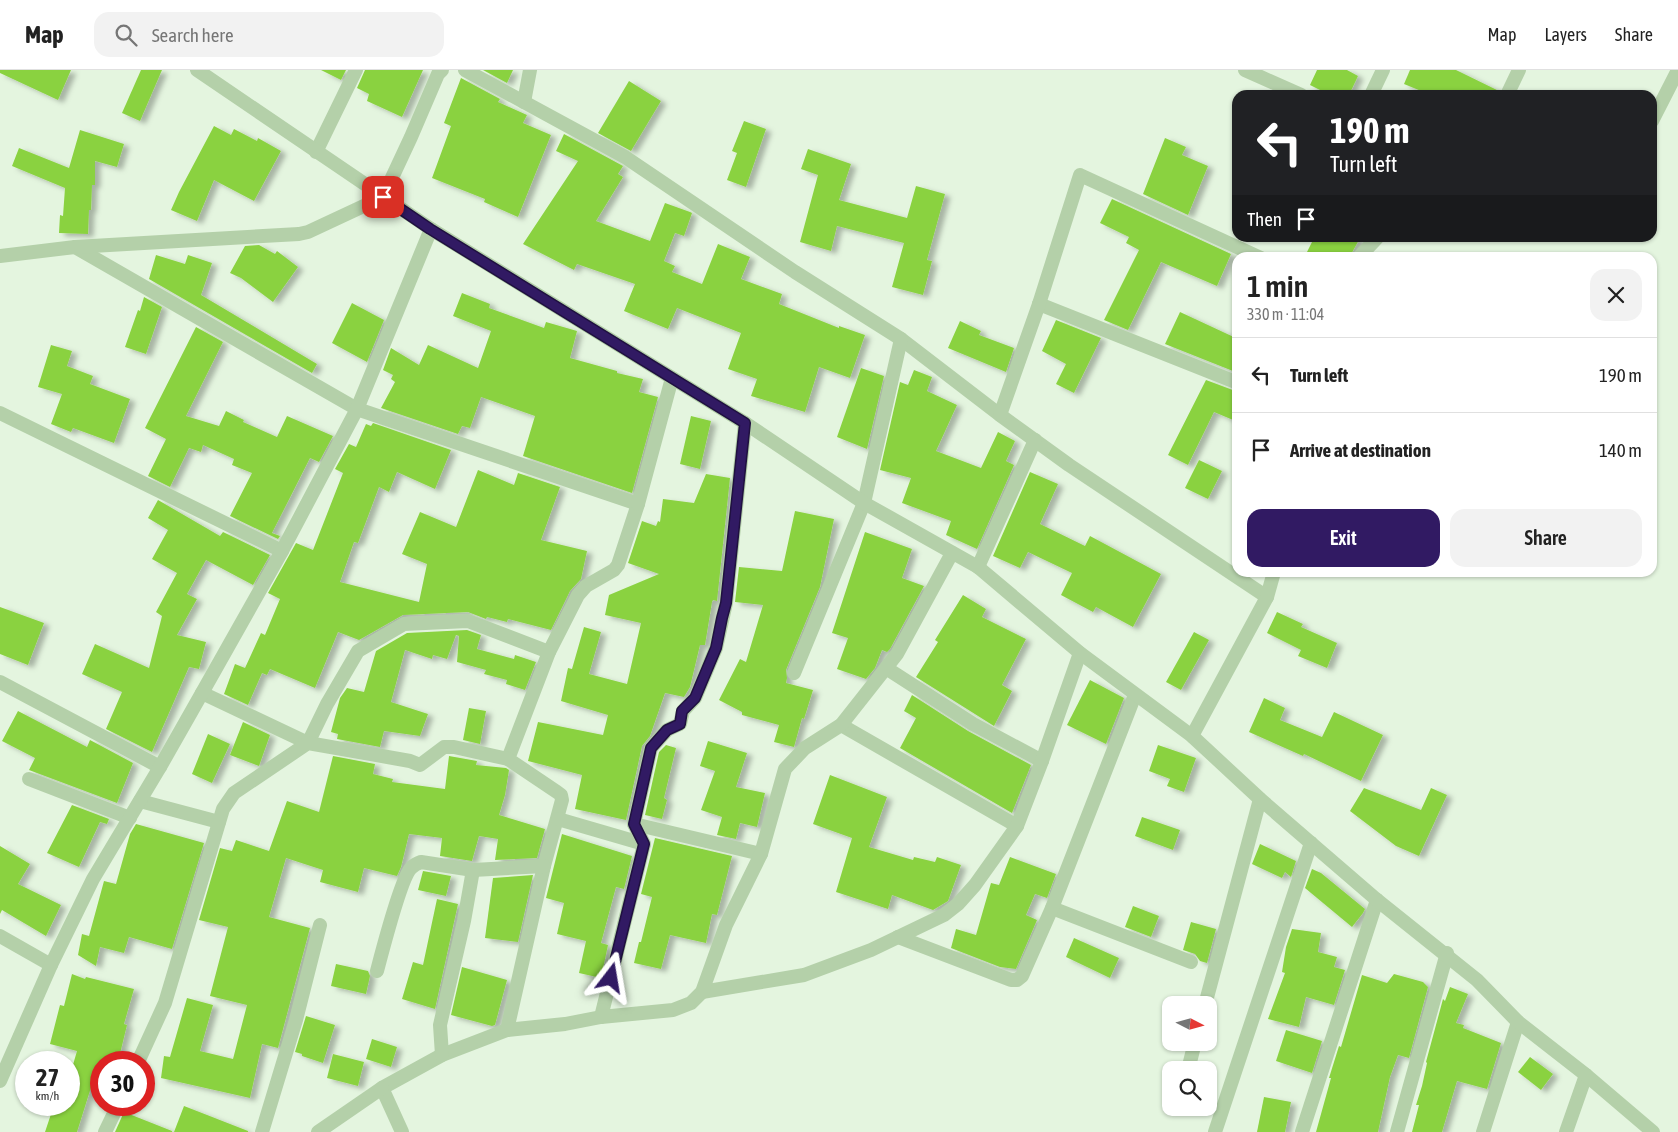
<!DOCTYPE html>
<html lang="en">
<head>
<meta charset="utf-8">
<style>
  :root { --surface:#fff; --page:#f2f2f2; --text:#222; --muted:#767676; --line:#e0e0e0; --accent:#311a63 }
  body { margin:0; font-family:"Asap Condensed",sans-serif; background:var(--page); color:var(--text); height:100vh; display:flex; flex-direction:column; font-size:19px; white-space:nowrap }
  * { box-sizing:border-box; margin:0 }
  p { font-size:16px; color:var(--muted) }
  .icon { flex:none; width:28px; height:28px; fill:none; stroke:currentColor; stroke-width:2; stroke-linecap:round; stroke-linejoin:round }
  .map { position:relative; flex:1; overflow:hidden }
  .details { position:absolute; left:1232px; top:182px; width:425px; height:325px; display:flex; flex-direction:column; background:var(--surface); border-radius:15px; box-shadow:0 1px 4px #0004 }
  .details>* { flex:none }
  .banner { position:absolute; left:1232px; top:20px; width:425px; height:152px; border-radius:15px; box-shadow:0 1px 4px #0004; background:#202124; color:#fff; overflow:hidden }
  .needle { width:32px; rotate:96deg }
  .fabs { position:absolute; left:1162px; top:926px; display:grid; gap:10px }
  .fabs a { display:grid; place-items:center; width:55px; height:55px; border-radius:10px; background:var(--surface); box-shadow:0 1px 4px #0004; font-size:25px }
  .speed { position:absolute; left:15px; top:981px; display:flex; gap:10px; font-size:25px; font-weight:700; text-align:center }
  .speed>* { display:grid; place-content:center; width:65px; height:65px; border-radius:50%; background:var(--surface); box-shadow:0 1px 4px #0004; line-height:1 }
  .speed small { font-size:12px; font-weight:400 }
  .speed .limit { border:8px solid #d22; background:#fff; color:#111 }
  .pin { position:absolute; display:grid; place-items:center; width:42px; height:42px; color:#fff; margin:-21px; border-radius:10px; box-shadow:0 2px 8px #0006 }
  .me { position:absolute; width:55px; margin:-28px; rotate:14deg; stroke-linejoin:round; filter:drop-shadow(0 0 4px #0008) }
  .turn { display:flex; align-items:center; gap:18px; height:105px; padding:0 15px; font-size:22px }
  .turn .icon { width:65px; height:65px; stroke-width:2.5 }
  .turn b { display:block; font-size:35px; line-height:42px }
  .then { display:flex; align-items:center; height:48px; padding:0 15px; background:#0003; gap:10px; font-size:19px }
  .round { display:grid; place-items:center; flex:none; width:52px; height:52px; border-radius:15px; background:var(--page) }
  .summary { display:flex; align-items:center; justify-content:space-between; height:85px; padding:0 15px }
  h1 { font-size:30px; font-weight:600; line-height:38px }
  .action { display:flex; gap:10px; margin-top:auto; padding:10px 15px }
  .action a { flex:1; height:58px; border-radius:15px; background:var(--accent); color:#fff; font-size:20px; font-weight:600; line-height:58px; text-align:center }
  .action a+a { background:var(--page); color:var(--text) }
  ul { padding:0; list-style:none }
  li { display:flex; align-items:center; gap:15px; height:75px; padding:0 15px; border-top:1px solid var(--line) }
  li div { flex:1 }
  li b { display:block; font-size:19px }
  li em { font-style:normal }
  header { display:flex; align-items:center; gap:30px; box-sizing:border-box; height:70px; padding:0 25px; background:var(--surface); border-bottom:1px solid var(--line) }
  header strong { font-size:24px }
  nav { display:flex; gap:28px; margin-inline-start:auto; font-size:18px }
  .search { width:350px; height:45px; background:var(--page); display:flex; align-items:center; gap:12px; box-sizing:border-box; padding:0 18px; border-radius:15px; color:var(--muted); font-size:19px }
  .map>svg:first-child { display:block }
  .building { fill:#8ad241; filter:url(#shadow) }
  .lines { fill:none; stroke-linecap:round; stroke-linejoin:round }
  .minor { stroke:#b4d0a9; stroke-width:14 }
  .tertiary { stroke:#b4d0a9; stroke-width:14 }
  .route-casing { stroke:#201140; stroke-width:12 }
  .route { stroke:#311a63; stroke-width:9 }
</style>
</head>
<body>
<header>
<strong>Map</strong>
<div class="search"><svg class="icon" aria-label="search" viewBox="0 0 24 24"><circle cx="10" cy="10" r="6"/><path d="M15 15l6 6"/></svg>Search here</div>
<nav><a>Map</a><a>Layers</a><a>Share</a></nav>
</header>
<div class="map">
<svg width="1678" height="1062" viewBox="0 0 1678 1062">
  <defs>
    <filter id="shadow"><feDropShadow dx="5.5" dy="3" stdDeviation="2.5" flood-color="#0004"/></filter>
  </defs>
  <rect width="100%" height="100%" fill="#e4f5df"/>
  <g class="building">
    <path d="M0,0H71L58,30L0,3Z"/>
    <path d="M141,0H162L140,51L122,43Z"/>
    <path d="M321,0H346L341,10Z"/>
    <path d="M365,0H423L402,47L367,31L369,24L357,18Z"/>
    <path d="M483,0H513L507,13Z"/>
    <path d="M1317,0H1347L1358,6L1349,25H1330L1310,15Z"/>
    <path d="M1410,0H1456L1499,21L1498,25H1431L1404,14Z"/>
    <path d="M461,8L500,29L498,32L527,45L523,53L551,65L518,147L484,132L485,129L432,108L451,56L444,53Z"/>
    <path d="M629,11L661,31L631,81L598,63Z"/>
    <path d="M744,51L766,59L746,117L727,110L737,83L732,81Z"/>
    <path d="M214,56L231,65L234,59L257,71L258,68L281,81L254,131L214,110L197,151L171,140L179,122Z"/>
    <path d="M80,60L124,74L117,97L95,91V115H92L91,140H89L88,164L59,163L60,145L63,146L65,118L12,96L19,78L69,98Z"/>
    <path d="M564,64L623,96L618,104L623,107L596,151L650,171L665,133L690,142L692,143L684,166L675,163L664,191L675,196L672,202L702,214L718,174L750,187L741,209L782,224L779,234L839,258V256L865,265L850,308L819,297L805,342L751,326L757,309L728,299L741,263L677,238L668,259L624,241L635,214L577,194L574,200L523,174L578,91L556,81Z"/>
    <path d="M1165,68L1186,77L1182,85L1208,96L1188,145L1143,124Z"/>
    <path d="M808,79L851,94L839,130L907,148L916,116L945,124L927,190L932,191L923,225L892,217L904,173L837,156L831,181L800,172L818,105L801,99Z"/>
    <path d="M1112,129L1231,184L1217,216L1161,192L1128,260L1104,250L1139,180L1126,173L1129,167L1100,153Z"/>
    <path d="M1314,168H1360L1349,188H1319L1307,182Z"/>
    <path d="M259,175L275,184L277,181L298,197L273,232L241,208L230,203L245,176Z"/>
    <path d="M156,185L185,194L188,185L212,193L201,225L317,294L312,303L149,209Z"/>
    <path d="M462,223L490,234L489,238L544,258L546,252L577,261L570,288L617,301V303L643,309L639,322L658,327L632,423L523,386L535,346L481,327L470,358L462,356L458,364L381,338L395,312L391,309L393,305L383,300L391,278L419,295L428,275L478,298L491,261L453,246Z"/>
    <path d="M144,227L162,237L146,284L125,277L138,240L140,241Z"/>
    <path d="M352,233L384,250L367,292L332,273Z"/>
    <path d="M1180,242L1238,269V303L1165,274Z"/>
    <path d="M1056,250L1101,268L1074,323L1056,314L1066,294L1042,281Z"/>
    <path d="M960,251L981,261L979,265L1014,278L1006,302L948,278Z"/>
    <path d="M196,257L223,272L186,346L219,356L226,341L244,350L243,352L277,367L287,346L333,366L319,392L310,388L272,463L280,466L278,469L230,446L252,403L232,395L234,389L203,375L201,382L189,378L170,417L148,406L166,369L145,358Z"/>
    <path d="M51,275L72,281L67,296L93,306L90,314L130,329L114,373L73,358L71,362L51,354L62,324L38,317Z"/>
    <path d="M861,298L884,306L867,379L837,367Z"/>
    <path d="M914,300L932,307L927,321L957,335L936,381L981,398L998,362L1015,371L1006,391L1014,395L977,479L946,465L951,451L902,433L911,408L880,400L900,312L908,315Z"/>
    <path d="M1206,310L1238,322V352L1214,342L1188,395L1168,385Z"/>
    <path d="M691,346L711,351L700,399L680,394Z"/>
    <path d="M373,353L451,380L435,419L397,402L389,422L379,417L358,473L354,472L340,512L419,532L427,494L402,484L420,442L456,457L478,400L514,415L518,403L560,417L541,470L587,481L581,509L570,521L551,560L508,549L507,552L487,547L486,549L468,542L403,545L359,570L338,562L315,618L270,599L267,605L262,603L248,635L224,624L235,594L245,598L261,563L265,565L280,529L268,523L296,473L313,480L343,403L335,399L349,374L356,377L366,354L371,356Z"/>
    <path d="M1199,390L1222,401L1208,429L1185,418Z"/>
    <path d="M1030,402L1058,414L1040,454L1085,476L1090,466L1161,504L1133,557L1096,537L1093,542L1061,525L1072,503L1028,482L1020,498L993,486Z"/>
    <path d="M706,404L730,408L717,531L713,530L712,532L705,575H700L690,617L684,627L665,623L650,666L642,676L626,750L575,739L582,705L528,691L538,652L603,665L608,645L561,631L568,598L572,599L584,557L601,562L589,604L627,614L641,553L605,545L609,525L659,504L628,493L642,451L656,456L658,451L660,452L663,429L694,433Z"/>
    <path d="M158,430L220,466L223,462L270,485L253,515L206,490L187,524L197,529L177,565L206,572L199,599L189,597L152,682L106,659L122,622L82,604L95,574L149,598L162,546L156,542L177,503L152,489L168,460L148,448Z"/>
    <path d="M795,441L834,449L820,517L786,600L787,608L786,613L813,620L804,649L802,648L794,677L774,672L779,655L742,645V642L719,630L740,589L746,592L763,535L735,532L739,497L782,501Z"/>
    <path d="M865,462L912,479L902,508L924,516L890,579L887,582L882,580L875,598L866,609L837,599L848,568L832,563Z"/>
    <path d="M963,525L986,539L982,547L1026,569L1002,615L1012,621L994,656L916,607L938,572L935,570Z"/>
    <path d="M0,537L44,553L28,595L0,584Z"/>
    <path d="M1277,542L1303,554L1301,557L1337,573L1327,598L1298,586L1301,580L1267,563Z"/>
    <path d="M467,560L481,565L477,579L514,589L515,585L536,592L525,620L506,614L507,610L484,604L486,600L457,592L459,566L456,565L447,589L433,585L432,589L405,580L391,632L428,644L420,666L384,661L380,677L337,669L338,664L331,662L340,628L347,618L364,622L376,581L407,563Z"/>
    <path d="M1194,562L1209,570L1181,620L1166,612Z"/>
    <path d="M1090,610L1124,628L1106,674L1067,655Z"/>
    <path d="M912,625L968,661L1031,695L1012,743L900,678L916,648L904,641Z"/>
    <path d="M1264,628L1285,638L1280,650L1322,667L1334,642L1383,665L1361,711L1304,684L1303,686L1249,662Z"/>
    <path d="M469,638L486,641L480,674L463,670Z"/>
    <path d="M18,641L87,677L90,670L133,693L117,733L29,700L35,688L2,671Z"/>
    <path d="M243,652L270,665L259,696L230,685Z"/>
    <path d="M208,664L230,674L212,713L192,704Z"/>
    <path d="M708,671L747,683L736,717L765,723L757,757L740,753L736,769L717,765L722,747L701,740L715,701L700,696Z"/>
    <path d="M666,675L676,678L664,728L667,730L662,749L645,745L659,682Z"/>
    <path d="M1158,675L1196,688L1184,722L1167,716L1170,709L1149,701Z"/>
    <path d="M333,686L375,694L373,704L393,709L392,712L445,719L449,686L477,691L476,695L506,698L509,700L505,725L499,745L545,759L537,788L495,790L498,769L479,766L472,791L440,786L442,768L409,764L401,797L397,806L364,798L358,822L320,812L323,800L286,788L269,847L310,858L278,978L262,974L250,1028L161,1008L164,986L170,987L187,928L213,935L200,981L233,989L247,935L210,926L228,857L199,850L220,778L232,781L236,770L269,781L287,731L319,742Z"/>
    <path d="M830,705L887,727L869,777L913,790L914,787L935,792L937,787L961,795L948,831L933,840L892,825L888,839L836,822L852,768L813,754Z"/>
    <path d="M1364,718L1421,740L1431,718L1447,725L1419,786L1396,776L1350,741Z"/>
    <path d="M72,735L109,749L107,754L100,752L79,797L47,783Z"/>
    <path d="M1142,747L1180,760L1173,780L1135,766Z"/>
    <path d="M136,754L204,773L172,879L129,867L124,883L100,877L96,896L78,885L82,864L89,866L104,811L116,814L130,764Z"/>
    <path d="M562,764L632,786L624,819L616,817L601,873L608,875L601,908L579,903L586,871L557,864L564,833L546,828Z"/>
    <path d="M655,768L732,786L717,845L712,844L706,873L670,865L661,899L634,893L639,872H641L652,827L641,824Z"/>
    <path d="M1260,774L1296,791L1291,807L1285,802L1282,808L1252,794Z"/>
    <path d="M0,776L30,794L18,814L61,835L46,866L2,840L0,844Z"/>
    <path d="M1010,787L1056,804L1047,828L1035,824L1026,845L1037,850L1016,899L1000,897L951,878L956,859L976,865L991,813L999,815Z"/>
    <path d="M1312,799L1321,803L1365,839L1363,843L1352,857L1305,818Z"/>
    <path d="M423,801L451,806L446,826L418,820Z"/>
    <path d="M533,805L518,872L485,868L493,808Z"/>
    <path d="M437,829L458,834L435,939L402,929L413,892L423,895Z"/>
    <path d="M1133,836L1159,846L1151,867L1125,857Z"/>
    <path d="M1191,852L1216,859L1207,893L1200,891L1195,884L1183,880Z"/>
    <path d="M1292,859L1321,863L1318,882L1337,887L1334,897L1345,900L1334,935L1306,927L1299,957L1268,949L1285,903L1282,902L1286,877Z"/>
    <path d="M1074,868L1119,888L1110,908L1066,887Z"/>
    <path d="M336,894L368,901L370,906L366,924L331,916Z"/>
    <path d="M462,897L507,910L495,955L492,956L451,945Z"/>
    <path d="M72,904L85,909L86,907L134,919L124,954L127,955L118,992L103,989L96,1012L93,1011L77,1062H45L54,1035L64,1039L65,1035H69V1022L73,1006L70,1005L77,981L50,974L60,935L64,936Z"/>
    <path d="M1394,904L1423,912L1428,917L1409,988L1398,985L1390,1007L1378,1062H1316L1331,1008H1329L1339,976L1341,977L1362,905L1387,913Z"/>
    <path d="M1450,917L1468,924L1456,953L1464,955L1463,958L1501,973L1487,1019L1457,1011L1442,1062H1412L1419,1035H1416L1422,1016L1427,993L1426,992L1443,929L1445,931Z"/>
    <path d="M306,946L335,955L323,993L302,986V984L295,982Z"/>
    <path d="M1286,960L1322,971L1312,1003L1276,991Z"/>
    <path d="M372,969L397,977L391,997L366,989Z"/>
    <path d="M333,984L364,992L358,1016L327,1008Z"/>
    <path d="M1530,987L1553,1004L1541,1020L1518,1002Z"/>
    <path d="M1264,1027L1291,1032L1285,1062H1257Z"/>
    <path d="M184,1036L248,1061V1062H174Z"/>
    <path d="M124,1042L172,1061V1062H115Z"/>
  </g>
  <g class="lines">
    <g class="minor">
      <path d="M465,0L625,87L795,202L901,269L1000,345L1069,395L1267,527"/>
      <path d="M1245,0L1301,25"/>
      <path d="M1371,25L1383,0"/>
      <path d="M1507,25L1519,0"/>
      <path d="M524,32L530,0"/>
      <path d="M1652,51L1678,0"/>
      <path d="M316,82L356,0"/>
      <path d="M75,177L357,339L638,434L618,495L614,500L586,516L578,525L549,582L508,689L557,722L561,725L562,730L544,796L507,960L442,985L382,1018L402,1062"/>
      <path d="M0,186L75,177L299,164L308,162L383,127L411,67L438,4L442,0"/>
      <path d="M1358,188L1377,168"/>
      <path d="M1039,234L1238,313"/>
      <path d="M0,343L282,481"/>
      <path d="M1000,345L1039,234L1080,105L1261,188"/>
      <path d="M745,353L726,533L716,578L695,628L683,641L680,654L667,660L651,678L634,754L761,784"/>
      <path d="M638,434L672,308"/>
      <path d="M978,497L1035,370"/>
      <path d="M886,598L973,654L1042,691"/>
      <path d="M794,603L864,433L901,269"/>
      <path d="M0,612L160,697"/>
      <path d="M202,623L308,673L327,634L358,581L404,554L468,551L549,582"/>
      <path d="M841,655L1017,756"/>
      <path d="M1192,666L1267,527L1274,502"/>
      <path d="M29,709L130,748"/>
      <path d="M140,731L219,752"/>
      <path d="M558,749L644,774"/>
      <path d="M1052,838L1191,892"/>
      <path d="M0,866L51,895"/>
      <path d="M898,867L1011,910H1017L1022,906L1052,838L1135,625"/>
      <path d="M377,901C382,882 401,808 411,798C414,795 418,793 421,792L473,800L544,796"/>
      <path d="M702,922L804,905L871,880L944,845L958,834L975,815L1017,756L1042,691L1080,583"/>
      <path d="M1205,935L1260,729"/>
      <path d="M601,947L644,774L634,754"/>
      <path d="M507,960L565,954L601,947L673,940L691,933L702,922L726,855L761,784L785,699L805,678L841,655L897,584L952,483"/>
      <path d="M442,985L440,955L464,851L473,800"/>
      <path d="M138,992L165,933L223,739L234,723L308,673L410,691L420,695L444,677H454L508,689"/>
      <path d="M1188,1000L1195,972"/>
      <path d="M0,1011L51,895L93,809L160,697L202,623L282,481L357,339L431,159"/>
      <path d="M105,1062L118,1035"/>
      <path d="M262,1062L296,950L320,855"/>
      <path d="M318,1062L382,1018"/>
      <path d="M1215,1062L1311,773"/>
      <path d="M1302,1062L1377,830"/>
      <path d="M1397,1062L1447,883"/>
      <path d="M1483,1062L1518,952"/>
      <path d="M1566,1062L1586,1005"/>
    </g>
    <path class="tertiary" d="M197,0L431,159L745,353L864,433L978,497L1080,583L1192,666L1260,729L1377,830L1477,910L1518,952L1586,1005L1653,1062"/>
  </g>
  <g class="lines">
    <defs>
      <path id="route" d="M383,127L430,159L745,353L726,533L722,548L716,578L695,628L682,641L680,654L667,660L651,678L634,754L644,774L611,908"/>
    </defs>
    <use href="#route" class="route-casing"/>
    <use href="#route" class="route"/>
  </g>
</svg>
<div class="fabs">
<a><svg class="needle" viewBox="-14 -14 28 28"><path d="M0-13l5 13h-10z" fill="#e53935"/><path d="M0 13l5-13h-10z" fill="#767676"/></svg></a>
<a><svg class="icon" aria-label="search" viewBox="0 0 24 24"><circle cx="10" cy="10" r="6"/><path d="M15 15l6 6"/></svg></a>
</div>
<div class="speed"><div>27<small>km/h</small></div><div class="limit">30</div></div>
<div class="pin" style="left:383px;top:127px;background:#d93025"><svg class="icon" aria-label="arrive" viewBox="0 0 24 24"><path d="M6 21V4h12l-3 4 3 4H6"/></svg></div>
<svg class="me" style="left:611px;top:908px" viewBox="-20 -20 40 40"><path d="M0-17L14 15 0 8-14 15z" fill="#311a63" stroke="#fff" stroke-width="4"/></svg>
<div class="banner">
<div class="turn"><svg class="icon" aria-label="left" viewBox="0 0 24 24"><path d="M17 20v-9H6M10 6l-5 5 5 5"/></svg><div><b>190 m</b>Turn left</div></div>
<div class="then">Then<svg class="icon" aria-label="arrive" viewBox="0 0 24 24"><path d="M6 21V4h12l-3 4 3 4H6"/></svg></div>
</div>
<section class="details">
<div class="summary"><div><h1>1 min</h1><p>330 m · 11:04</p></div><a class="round"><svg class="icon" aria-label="close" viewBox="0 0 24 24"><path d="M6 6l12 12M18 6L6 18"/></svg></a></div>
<ul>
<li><svg class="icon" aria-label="left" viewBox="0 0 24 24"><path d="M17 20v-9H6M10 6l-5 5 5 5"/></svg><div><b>Turn left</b></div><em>190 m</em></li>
<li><svg class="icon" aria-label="arrive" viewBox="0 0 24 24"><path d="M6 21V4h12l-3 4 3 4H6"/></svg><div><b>Arrive at destination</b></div><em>140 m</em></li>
</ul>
<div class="action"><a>Exit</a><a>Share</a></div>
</section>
</div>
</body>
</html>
